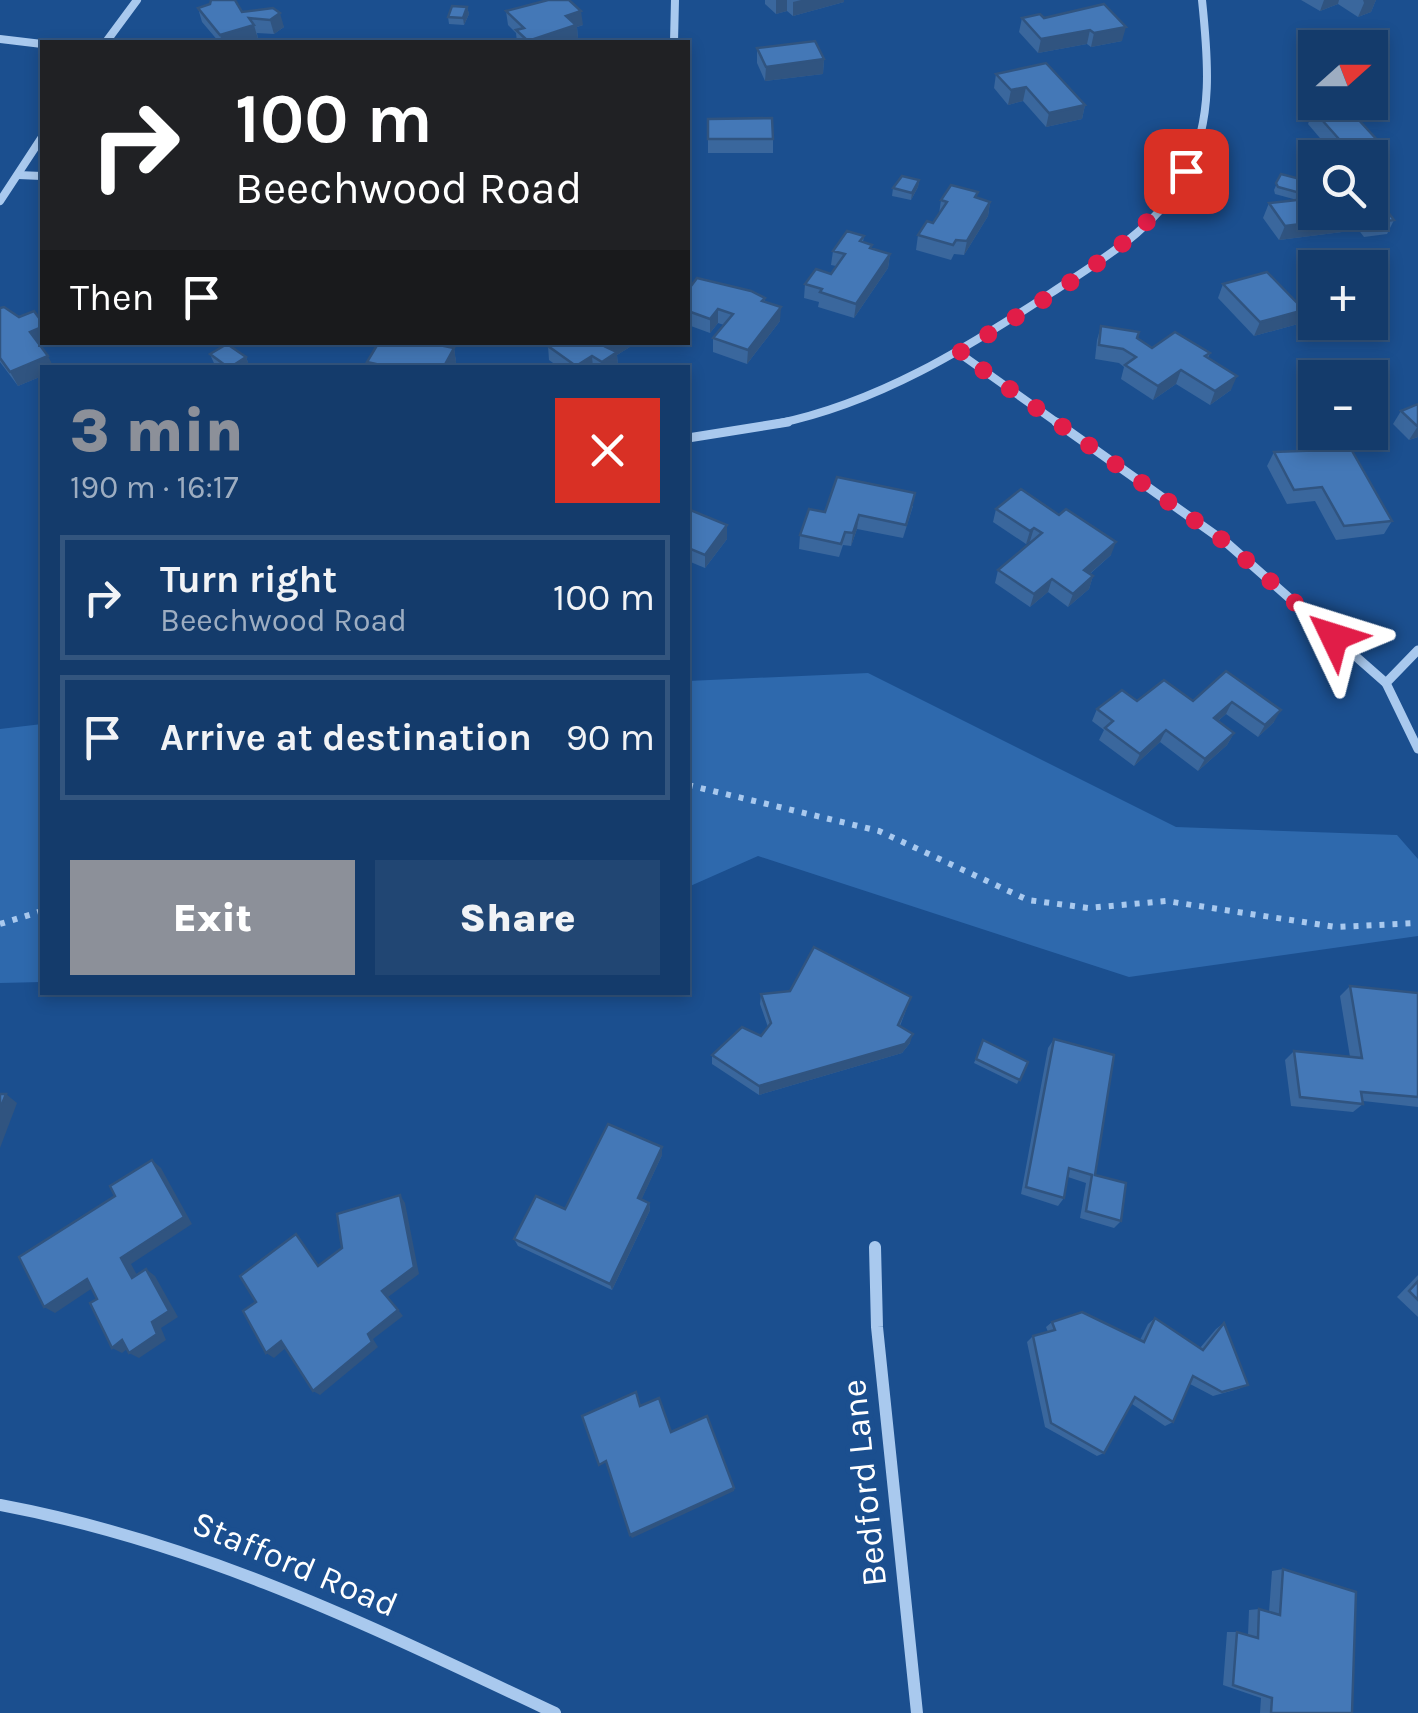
<!DOCTYPE html>
<html lang="en">
<head>
<meta charset="utf-8">
<style>
  :root { --surface:#143b6b; --page:#214673; --text:#f1f3f6; --muted:#9dadc1; --line:#33557e; --accent:#8c9099 }
  body { margin:0; font-family:Karla,sans-serif; background:var(--page); color:var(--text); height:100vh; display:flex; flex-direction:column; font-size:38px; white-space:nowrap }
  * { box-sizing:border-box; margin:0 }
  p { font-size:32px; color:var(--muted) }
  .icon { flex:none; width:55px; height:55px; fill:none; stroke:currentColor; stroke-width:2; stroke-linecap:round; stroke-linejoin:round }
  .map { position:relative; flex:1; overflow:hidden }
  .side { position:absolute; left:40px; top:365px; width:650px; height:630px; display:flex; flex-direction:column; background:var(--surface); border-radius:0px; box-shadow:0 5px 15px #0003,0 0 0 2px var(--line) }
  .side>* { flex:none }
  .guide { position:absolute; left:40px; top:40px; width:650px; height:305px; border-radius:0px; box-shadow:0 5px 15px #0003,0 0 0 2px var(--line); background:#202124; color:#fff; overflow:hidden }
  .needle { width:65px; rotate:69deg }
  .buttons { position:absolute; left:1298px; top:30px; display:grid; gap:20px }
  .buttons a { display:grid; place-items:center; width:90px; height:90px; border-radius:0px; background:var(--surface); box-shadow:0 5px 15px #0003,0 0 0 2px var(--line); font-size:50px }
  .pin { position:absolute; display:grid; place-items:center; width:85px; height:85px; color:#fff; margin:-42px; border-radius:20px; box-shadow:0 5px 15px #0006 }
  .me { position:absolute; width:110px; margin:-55px; rotate:311deg; stroke-linejoin:round; filter:drop-shadow(0 0 8px #0008) }
  .turn { display:flex; align-items:center; gap:35px; height:210px; padding:0 30px; font-size:45px }
  .turn .icon { width:130px; height:130px; stroke-width:2.5 }
  .turn b { display:block; font-size:70px; line-height:85px }
  .then { display:flex; align-items:center; height:95px; padding:0 30px; background:#0003; gap:20px; font-size:38px }
  .round { display:grid; place-items:center; flex:none; width:105px; height:105px; border-radius:0px; background:var(--page) }
  .summary { display:flex; align-items:center; justify-content:space-between; height:170px; padding:0 30px }
  h1 { font-size:60px; font-weight:800; line-height:75px; color:var(--accent) }
  .button { display:flex; gap:20px; margin-top:auto; padding:20px 30px }
  .button a { flex:1; height:115px; border-radius:0px; background:var(--accent); color:#fff; font-size:40px; font-weight:800; line-height:115px; text-align:center }
  .button a+a { background:var(--page); color:var(--text) }
  ul { padding:0; list-style:none }
  li { display:flex; align-items:center; gap:30px; height:125px; margin:0 20px 15px; padding:0 10px; border:5px solid var(--line); border-radius:0px }
  li div { flex:1 }
  li b { display:block; font-size:38px }
  li em { font-style:normal }
  .map>svg:first-child { display:block }
  .green { fill:#2e69ad }
  .lines { fill:none; stroke-linecap:round; stroke-linejoin:round }
  .path { stroke:#a9c9ee; stroke-width:6; stroke-dasharray:5 8; stroke-linecap:butt }
  .street-far2 { stroke:#a9c9ee; stroke-width:8 }
  .street-far1 { stroke:#a9c9ee; stroke-width:9 }
  .street { stroke:#a9c9ee; stroke-width:12 }
  .wall { fill:#3a679d }
  .shaded-wall { fill:#305480 }
  .building { fill:#4478b7; stroke:#305480; stroke-width:2.5 }
  .route { stroke:#e11d48; stroke-width:18; stroke-dasharray:0 32.4 }
  .labels { text-anchor:middle; dominant-baseline:central; stroke-width:10; stroke-linejoin:round; paint-order:stroke }
  .near-street-label { font-size:35px; fill:#fff; stroke:#1b4f8f }
</style>
</head>
<body>
<div class="map">
<svg width="1418" height="1713" viewBox="0 0 1418 1713">
  <rect width="100%" height="100%" fill="#1b4f8f"/>
  <g class="green">
    <path d="M868,673L1176,827L1397,835L1418,859V936L1129,977L758,856L688,887V681Z"/>
    <path d="M42,724V982L0,983V729Z"/>
  </g>
  <g class="lines">
    <g class="path">
      <path d="M688,785L879,831L1028,900L1088,908L1166,901L1336,927L1418,923"/>
      <path d="M0,924L42,911"/>
    </g>
    <g class="street-far2">
      <path d="M0,39L42,44"/>
      <path d="M106,42L137,0"/>
      <path d="M674,42L675,0"/>
      <path d="M18,175L42,176"/>
      <path d="M0,201L42,137"/>
      <path d="M959,353L1059,424"/>
      <path d="M776,424C878,403 965,349 1051,293C1102,259 1157,229 1186,173C1214,120 1208,57 1202,0"/>
    </g>
    <g class="street-far1">
      <path d="M1056,422L1228,544L1386,683"/>
      <path d="M688,438L788,422"/>
      <path d="M1418,650L1386,683L1418,749"/>
    </g>
    <g class="street">
      <path d="M875,1247L877,1327L917,1713"/>
      <path d="M0,1505C203,1543 370,1626 555,1713"/>
    </g>
  </g>
  <g class="wall">
    <path d="M765,0H844V2L793,16L787,11L776,14L765,4Z"/>
    <path d="M1301,0H1376L1371,12L1358,17L1338,4L1320,11Z"/>
    <path d="M1104,4L1122,41L1091,47L1087,44L1038,53L1019,32L1022,18H1044Z"/>
    <path d="M467,7L469,14L464,25L449,24L448,17Z"/>
    <path d="M198,8L242,12L273,8L284,27L274,34L257,33L258,39L246,42H219L202,22Z"/>
    <path d="M506,11L583,25L577,27L578,39L567,42H517L516,33L508,25Z"/>
    <path d="M1305,44L1315,48V73L1300,58Z"/>
    <path d="M757,48L824,59L823,74L765,81L757,63Z"/>
    <path d="M996,74L1085,105L1082,119L1046,127L1023,101L1008,105L994,88Z"/>
    <path d="M1313,110L1373,156L1337,158L1308,124Z"/>
    <path d="M708,119L773,139V153H708Z"/>
    <path d="M1281,174L1308,181L1301,197L1297,200L1315,212H1370L1394,220L1387,234L1364,237L1354,224L1350,231L1279,240L1263,218L1269,203L1297,200L1275,194L1274,190Z"/>
    <path d="M919,180L918,187L911,200L892,196L893,188Z"/>
    <path d="M977,198L990,202L988,216L964,255L954,254L951,260L916,250L918,235L933,223L939,214L941,200Z"/>
    <path d="M864,236L863,242L871,249L890,254L888,268L854,318L818,307L819,302L804,298L805,284L831,274L836,266L831,265L833,251Z"/>
    <path d="M1223,284L1298,324L1254,336L1218,298Z"/>
    <path d="M688,290L765,298V302L780,321L747,364L713,352V338L724,325L718,323L710,333L688,325Z"/>
    <path d="M0,308L42,342H45L40,345L54,368H42V376L18,386L0,362Z"/>
    <path d="M1101,326L1137,338L1152,348L1210,353L1208,358L1231,390L1210,405L1176,384L1153,400L1121,379L1124,367L1119,363L1095,359L1097,340Z"/>
    <path d="M434,345L454,348L456,362L454,368H368L367,362Z"/>
    <path d="M633,345L617,355L618,366L616,368H560L549,360L548,346Z"/>
    <path d="M210,354L246,357L250,368H216Z"/>
    <path d="M1418,404V437L1409,440L1393,424L1401,411Z"/>
    <path d="M1274,452L1392,521L1384,534L1336,540L1315,501L1287,504L1267,466Z"/>
    <path d="M913,506L903,538L857,529L851,546L843,545L839,557L799,549L800,535L825,512Z"/>
    <path d="M688,509L727,525V539L705,568L688,561Z"/>
    <path d="M996,509L1111,555L1090,574L1093,576L1089,589L1068,607L1048,592L1030,607L995,583L998,570L1032,542L1030,541L1026,544L993,522Z"/>
    <path d="M1226,671L1274,722L1258,737L1226,714L1218,721L1234,733L1227,745L1198,771L1160,742L1134,766L1099,740L1104,730L1092,721L1097,709L1137,701H1193Z"/>
    <path d="M1350,986L1418,993V1107L1363,1101V1104L1353,1112L1291,1106L1285,1060L1294,1051L1350,1057L1340,996Z"/>
    <path d="M761,994L911,997L900,1026L910,1043L902,1053L759,1095L712,1064V1055L761,1036L768,1027L760,1004Z"/>
    <path d="M1054,1039L1095,1175L1121,1221L1114,1228L1080,1218L1086,1183L1068,1177L1064,1198L1058,1206L1021,1194L1048,1048Z"/>
    <path d="M983,1040L1028,1062L1017,1084L974,1063Z"/>
    <path d="M662,1155L641,1200L649,1203L650,1210L612,1290L518,1246L514,1239Z"/>
    <path d="M1418,1275V1317L1397,1297Z"/>
    <path d="M1155,1318L1200,1348L1216,1329L1224,1323L1248,1385L1238,1389L1213,1396L1190,1384L1173,1422L1165,1426L1132,1404L1104,1453L1097,1456L1045,1427L1027,1342L1033,1336L1048,1332L1046,1327L1052,1322L1140,1340L1148,1324Z"/>
    <path d="M1283,1569L1352,1713H1260L1261,1698L1223,1685L1227,1632H1237L1248,1635L1249,1610L1259,1609L1269,1612L1272,1571Z"/>
  </g>
  <g class="shaded-wall">
    <path d="M776,0H787V11L776,14Z"/>
    <path d="M801,0H844V2L793,16V2Z"/>
    <path d="M1324,0H1339L1338,4L1320,11Z"/>
    <path d="M1363,0H1376L1371,12L1358,17L1364,3Z"/>
    <path d="M467,7L469,14L464,25L463,18Z"/>
    <path d="M581,11L583,25L577,27L578,39L567,42H528V41L566,16Z"/>
    <path d="M280,13L284,27L274,34L270,20Z"/>
    <path d="M254,25L258,39L246,42H222L220,35Z"/>
    <path d="M1126,27L1122,41L1091,47L1094,33Z"/>
    <path d="M1090,30L1087,44L1038,53L1041,39Z"/>
    <path d="M824,59L823,74L765,81L766,67Z"/>
    <path d="M1026,87L1023,101L1008,105L1011,90Z"/>
    <path d="M1085,105L1082,119L1046,127L1049,113Z"/>
    <path d="M1379,142L1373,156L1343,158L1347,148Z"/>
    <path d="M919,180L918,187L911,200L912,193Z"/>
    <path d="M990,202L988,216L964,255L967,241Z"/>
    <path d="M1356,217L1350,231L1279,240L1285,226Z"/>
    <path d="M890,254L888,268L854,318L856,304Z"/>
    <path d="M781,307L780,321L747,364L748,350Z"/>
    <path d="M718,309V323L710,333V319Z"/>
    <path d="M1304,310L1298,324L1254,336L1260,322Z"/>
    <path d="M42,327V342H45L37,346L30,332Z"/>
    <path d="M613,342H633V345L617,355L618,366L602,368V362L606,347Z"/>
    <path d="M454,348L456,362L454,368H443Z"/>
    <path d="M48,356L54,368H42V376L18,386L10,372Z"/>
    <path d="M592,356L593,368H576V366Z"/>
    <path d="M246,357L250,368H229Z"/>
    <path d="M1181,370L1176,384L1153,400L1158,386Z"/>
    <path d="M1237,376L1231,390L1210,405L1215,391Z"/>
    <path d="M1418,426V437L1409,440Z"/>
    <path d="M859,515L857,529L851,546L853,533Z"/>
    <path d="M727,525V539L705,568V555Z"/>
    <path d="M1034,528L1030,541L1026,544L1030,531Z"/>
    <path d="M1116,542L1111,555L1079,583L1084,570Z"/>
    <path d="M1093,576L1089,589L1068,607L1073,594Z"/>
    <path d="M1052,579L1048,592L1030,607L1034,594Z"/>
    <path d="M1232,702L1226,714L1207,730L1214,718Z"/>
    <path d="M1281,710L1274,722L1258,737L1265,725Z"/>
    <path d="M1166,730L1160,742L1134,766L1140,754Z"/>
    <path d="M1234,733L1227,745L1198,771L1205,759Z"/>
    <path d="M913,1034L910,1043L902,1053L759,1095V1086Z"/>
    <path d="M6,1094L17,1103L0,1148V1109Z"/>
    <path d="M662,1147V1155L639,1205L638,1198Z"/>
    <path d="M152,1160L161,1168L192,1224L131,1264L142,1284L132,1278L121,1258Z"/>
    <path d="M400,1195L405,1203L419,1274L388,1297L403,1316L373,1339L378,1347L320,1395L313,1391L382,1291Z"/>
    <path d="M649,1203L650,1210L612,1290L610,1284Z"/>
    <path d="M146,1269L155,1276L178,1317L161,1328L166,1340L139,1358L129,1353L152,1322Z"/>
    <path d="M87,1279L97,1285L55,1313L44,1307Z"/>
    <path d="M122,1340L132,1345L122,1353L112,1348Z"/>
    <path d="M281,1341L288,1346L274,1358L266,1353Z"/>
    <path d="M734,1488V1491L632,1538L630,1535Z"/>
  </g>
  <g class="building">
    <path d="M211,0H235L242,12L273,8L280,13L270,20L249,18L254,25L220,35L198,8L210,4Z"/>
    <path d="M548,0H569L581,11L566,16L576,25L528,41L516,30L524,28L506,11Z"/>
    <path d="M1104,4L1126,27L1094,33L1090,30L1041,39L1022,18L1040,14L1044,18Z"/>
    <path d="M452,6L467,7L463,18L448,17Z"/>
    <path d="M1352,32L1370,48H1315V54L1305,44Z"/>
    <path d="M815,41L824,59L766,67L757,48Z"/>
    <path d="M1046,63L1085,105L1049,113L1026,87L1011,90L996,74Z"/>
    <path d="M1345,105L1379,142L1347,148L1313,110Z"/>
    <path d="M772,118L773,139H708V119Z"/>
    <path d="M1281,174L1308,181L1304,190L1300,193L1278,187L1276,183Z"/>
    <path d="M902,176L919,180L912,193L893,188Z"/>
    <path d="M951,185L978,192L975,197L990,202L967,241L956,240L953,245L918,235L927,221L933,223L947,202L941,200Z"/>
    <path d="M1370,189L1394,220L1371,223L1362,212H1370Z"/>
    <path d="M1315,198V212H1353L1356,217L1285,226L1269,203Z"/>
    <path d="M847,231L864,236L860,241L872,245L870,248L890,254L856,304L820,292L822,289L805,284L816,269L831,274L845,254L833,251Z"/>
    <path d="M1267,272L1304,310L1260,322L1223,284Z"/>
    <path d="M697,278L751,291L765,298L762,301L781,307L748,350L713,338L733,314L718,309L710,319L688,311V290Z"/>
    <path d="M4,307L19,317L34,311L42,322V327L30,332L48,356L10,372L0,358V308Z"/>
    <path d="M1101,326L1139,332L1137,338L1152,348L1175,332L1210,353L1205,356L1237,376L1215,391L1181,370L1158,386L1125,365L1136,357L1123,349L1099,345Z"/>
    <path d="M379,342H424L454,348L443,368H394L367,362Z"/>
    <path d="M552,342H613L606,347L617,352L602,362L592,356L576,366L548,346Z"/>
    <path d="M227,344L246,357L229,368L210,354Z"/>
    <path d="M1418,404V426H1417L1401,411Z"/>
    <path d="M1351,449L1392,521L1344,526L1322,487L1294,490L1274,452Z"/>
    <path d="M837,477L915,493L906,525L859,515L853,533L845,532L841,544L800,535L809,509L825,512Z"/>
    <path d="M1021,489L1059,515L1066,509L1116,542L1084,570L1093,576L1073,594L1052,579L1034,594L998,570L1042,533L1034,528L1030,531L996,509Z"/>
    <path d="M688,509L727,525L705,555L688,548Z"/>
    <path d="M1226,671L1281,710L1265,725L1232,702L1214,718L1234,733L1205,759L1166,730L1140,754L1105,728L1113,721L1097,709L1122,690L1137,701L1164,680L1193,701Z"/>
    <path d="M814,947L911,997L898,1025L913,1034L905,1044L759,1086L712,1055L742,1027L761,1036L771,1023L761,994L790,991Z"/>
    <path d="M1350,986L1418,993V1097L1361,1092L1363,1104L1300,1097L1294,1051L1362,1058Z"/>
    <path d="M1054,1039L1114,1055L1095,1175L1126,1183L1121,1221L1086,1211L1092,1175L1069,1168L1064,1198L1026,1187Z"/>
    <path d="M983,1040L1028,1062L1020,1080L976,1059Z"/>
    <path d="M0,1094H6L0,1109Z"/>
    <path d="M608,1124L662,1147L638,1198L649,1203L610,1284L514,1239L536,1196L565,1209Z"/>
    <path d="M152,1160L184,1217L121,1258L132,1278L146,1269L169,1311L152,1322L157,1334L129,1353L122,1340L112,1348L90,1303L97,1299L87,1279L44,1307L19,1257L115,1196L110,1186Z"/>
    <path d="M400,1195L414,1267L382,1291L398,1310L368,1334L372,1342L313,1391L281,1341L266,1353L243,1311L256,1302L240,1276L296,1234L318,1266L342,1248L337,1214Z"/>
    <path d="M1418,1281V1300L1409,1291Z"/>
    <path d="M1082,1312L1144,1342L1155,1318L1203,1350L1224,1323L1248,1385L1222,1392L1193,1376L1173,1422L1135,1397L1104,1453L1051,1423L1033,1336L1055,1330L1052,1322Z"/>
    <path d="M636,1392L640,1406L659,1398L671,1432L707,1416L734,1488L630,1535L606,1461L599,1465L582,1416Z"/>
    <path d="M1283,1569L1356,1592L1352,1713H1271L1272,1698L1233,1685L1237,1632L1258,1638L1259,1609L1280,1615Z"/>
  </g>
  <g class="lines">
    <path class="route" d="M1186,171C1151,243 1027,308 959,353L1228,544L1334,637"/>
  </g>
  <g class="labels">
    <g class="near-street-label">
      <text transform="translate(864 1483) rotate(-96)">Bedford Lane</text>
      <text transform="translate(295 1564) rotate(23)">Stafford Road</text>
    </g>
  </g>
</svg>
<div class="buttons">
<a><svg class="needle" viewBox="-14 -14 28 28"><path d="M0-13l5 13h-10z" fill="#e53935"/><path d="M0 13l5-13h-10z" fill="#9dadc1"/></svg></a>
<a><svg class="icon" aria-label="search" viewBox="0 0 24 24"><circle cx="10" cy="10" r="6"/><path d="M15 15l6 6"/></svg></a>
<a>+</a>
<a>−</a>
</div>
<div class="pin" style="left:1186px;top:171px;background:#d93025"><svg class="icon" aria-label="arrive" viewBox="0 0 24 24"><path d="M6 21V4h12l-3 4 3 4H6"/></svg></div>
<svg class="me" style="left:1334px;top:637px" viewBox="-20 -20 40 40"><path d="M0-17L14 15 0 8-14 15z" fill="#e11d48" stroke="#fff" stroke-width="4"/></svg>
<div class="guide">
<div class="turn"><svg class="icon" aria-label="right" viewBox="0 0 24 24"><path d="M7 20v-9h11M14 6l5 5-5 5"/></svg><div><b>100 m</b>Beechwood Road</div></div>
<div class="then">Then<svg class="icon" aria-label="arrive" viewBox="0 0 24 24"><path d="M6 21V4h12l-3 4 3 4H6"/></svg></div>
</div>
<section class="side">
<div class="summary"><div><h1>3 min</h1><p>190 m · 16:17</p></div><a class="round" style="background:#d93025;color:#fff"><svg class="icon" aria-label="close" viewBox="0 0 24 24"><path d="M6 6l12 12M18 6L6 18"/></svg></a></div>
<ul>
<li><svg class="icon" aria-label="right" viewBox="0 0 24 24"><path d="M7 20v-9h11M14 6l5 5-5 5"/></svg><div><b>Turn right</b><p>Beechwood Road</p></div><em>100 m</em></li>
<li><svg class="icon" aria-label="arrive" viewBox="0 0 24 24"><path d="M6 21V4h12l-3 4 3 4H6"/></svg><div><b>Arrive at destination</b></div><em>90 m</em></li>
</ul>
<div class="button"><a>Exit</a><a>Share</a></div>
</section>
</div>
</body>
</html>
